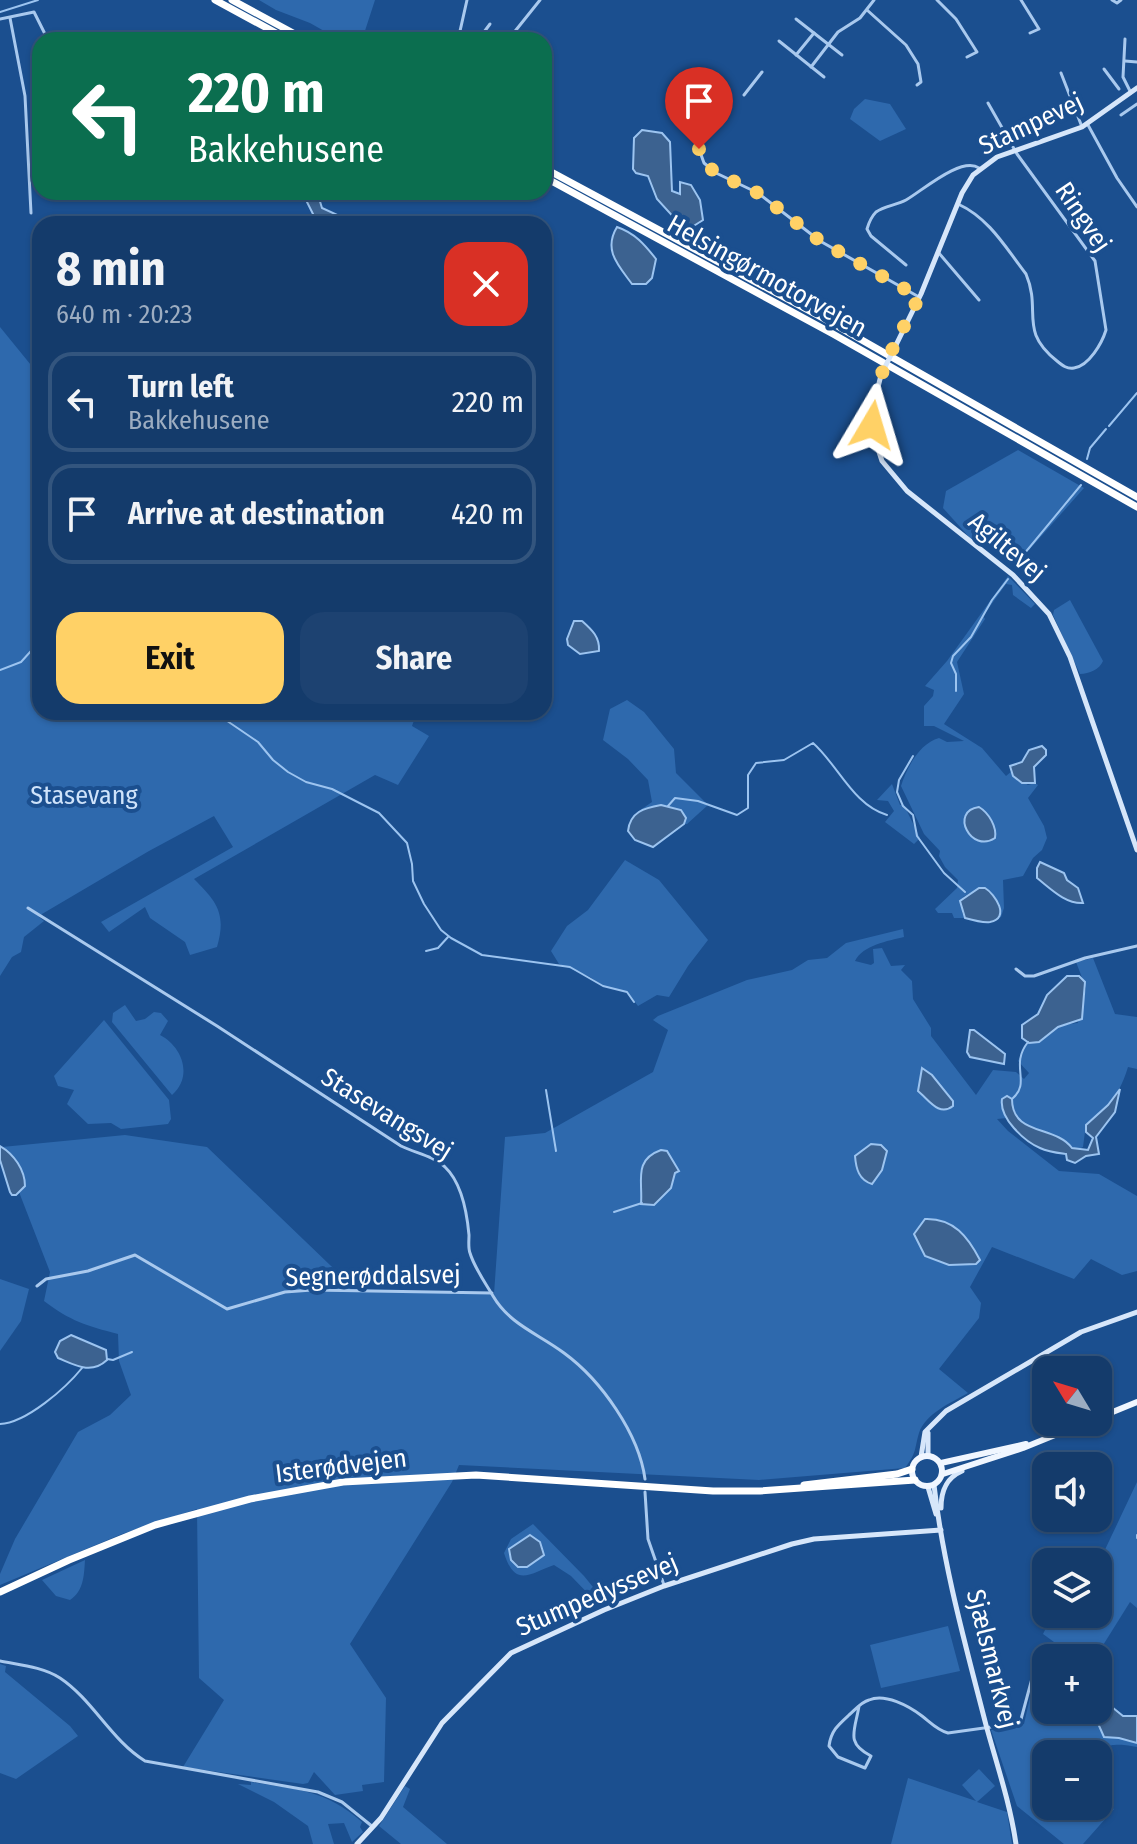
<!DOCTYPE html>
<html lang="en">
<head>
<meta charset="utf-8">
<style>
  :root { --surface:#143b6b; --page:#1d4271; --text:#f1f3f6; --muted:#9dadc1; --line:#33557e; --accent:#ffd166 }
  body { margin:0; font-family:"Fira Sans Condensed",sans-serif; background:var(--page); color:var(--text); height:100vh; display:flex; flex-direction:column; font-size:30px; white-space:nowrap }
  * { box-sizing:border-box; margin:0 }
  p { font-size:26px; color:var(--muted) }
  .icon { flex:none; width:44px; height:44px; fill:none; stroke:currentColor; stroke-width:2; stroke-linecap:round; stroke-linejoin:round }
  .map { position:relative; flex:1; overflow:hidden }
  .drawer { position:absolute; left:32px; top:216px; width:520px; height:504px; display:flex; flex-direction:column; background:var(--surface); border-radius:24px; box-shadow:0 2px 6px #0004,0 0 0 2px var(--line) }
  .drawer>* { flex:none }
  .banner { position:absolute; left:32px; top:32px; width:520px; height:168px; border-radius:24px; box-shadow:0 2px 6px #0004,0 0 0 2px var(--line); background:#0b6e4f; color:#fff; overflow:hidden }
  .needle { width:52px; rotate:308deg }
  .buttons { position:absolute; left:1032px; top:1356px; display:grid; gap:16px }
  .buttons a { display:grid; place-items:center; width:80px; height:80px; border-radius:16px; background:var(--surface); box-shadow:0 2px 6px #0004,0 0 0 2px var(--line); font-size:40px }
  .pin { position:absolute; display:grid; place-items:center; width:68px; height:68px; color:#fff; margin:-82px -34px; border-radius:50% 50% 50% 0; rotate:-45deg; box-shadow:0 0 8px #0007 }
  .pin .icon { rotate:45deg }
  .me { position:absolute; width:88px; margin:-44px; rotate:7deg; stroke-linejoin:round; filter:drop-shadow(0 0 6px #0008) }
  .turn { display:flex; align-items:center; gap:28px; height:168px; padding:0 24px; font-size:36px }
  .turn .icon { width:104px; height:104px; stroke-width:2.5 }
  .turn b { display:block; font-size:56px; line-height:68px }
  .round { display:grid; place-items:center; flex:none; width:84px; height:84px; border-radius:24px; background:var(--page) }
  .overview { display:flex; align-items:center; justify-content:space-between; height:136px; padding:0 24px }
  h1 { font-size:48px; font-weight:700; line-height:60px }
  .primary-button { display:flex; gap:16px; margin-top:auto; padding:16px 24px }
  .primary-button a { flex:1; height:92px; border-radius:24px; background:var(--accent); color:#111; font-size:32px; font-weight:700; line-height:92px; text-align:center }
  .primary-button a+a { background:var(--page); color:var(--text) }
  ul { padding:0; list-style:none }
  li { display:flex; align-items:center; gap:24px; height:100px; margin:0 16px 12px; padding:0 8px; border:4px solid var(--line); border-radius:24px }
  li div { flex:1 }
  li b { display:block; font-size:30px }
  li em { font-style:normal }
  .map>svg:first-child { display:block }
  .green { fill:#2e69ad }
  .water { fill:#3c6290; stroke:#9cc4f0; stroke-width:2 }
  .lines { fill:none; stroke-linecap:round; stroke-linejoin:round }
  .stream { stroke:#9cc4f0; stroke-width:2 }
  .street { stroke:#a9c9ee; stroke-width:3 }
  .secondary { stroke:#d6e6fa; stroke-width:5 }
  .primary { stroke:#f0f6ff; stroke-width:6 }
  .highway { stroke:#fff; stroke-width:7 }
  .secondary-bridge { stroke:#d6e6fa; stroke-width:5 }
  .route { stroke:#ffd166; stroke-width:14; stroke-dasharray:0 25.2 }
  .labels { text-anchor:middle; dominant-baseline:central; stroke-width:8; stroke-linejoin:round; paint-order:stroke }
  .street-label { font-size:26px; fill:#fff; stroke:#1b4f8f }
  .park-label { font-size:26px; fill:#cfe3fa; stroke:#1b4f8f }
</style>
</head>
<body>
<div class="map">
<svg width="1137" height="1844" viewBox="0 0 1137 1844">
  <rect width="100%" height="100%" fill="#1b4f8f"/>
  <g class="green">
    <path d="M259,0H375L362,40H340L310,23L276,10Z"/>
    <path d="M865,99L890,104L906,129L880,141L850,119L854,109Z"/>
    <path d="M0,327L35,370L40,363V712H417L412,726L429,736L398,785L375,775L194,879C216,901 227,913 217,947L190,955L185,942L150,918L145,907L109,932L101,922L233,847L214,816L149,851L42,914L39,917L44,921L24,937L21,952L12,957L0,976Z"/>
    <path d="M1018,450L1084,488L1029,550L1001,553L970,538L943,508L946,491Z"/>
    <path d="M1008,576L1035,604L1031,608L1013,595L1012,585L1006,584L983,616L985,619L957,662L964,694L944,724L982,748L1006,776L1012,771L1013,776L1028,785L1035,783L1038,785L1028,798L1044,826L1047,838L1042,850L1033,858L1023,876L1003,880L1004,908L1001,917L999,918L1001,911L979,888L963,897L962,913L965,918H954L952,913H938L935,909L957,888L958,880L945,867L939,856L940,851L924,834L901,786C907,767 920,743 939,738L947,742L964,741L934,726H924V706L933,696L934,690L925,686L947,661Z"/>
    <path d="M1070,600L1103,661C1100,669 1089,674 1080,674L1053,615L1054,610Z"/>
    <path d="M627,700L644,712L674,749L676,773L708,805L687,824H684L686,818L661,805L636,813L652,802L648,780L628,759L603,740L610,709Z"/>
    <path d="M892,784L900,805H904L920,838L914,844L885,822L894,811L888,801L877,800Z"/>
    <path d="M625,860L659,880L708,940L688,966L669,997L657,995L638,1006L627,992L603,986L590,977L559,964L551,951L567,926L588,910Z"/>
    <path d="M903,929L904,937C888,941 863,945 855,961L871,965L874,963L873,949L882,948L891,966L905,965L901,970L912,981L913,999L931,1028V1036L976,1095L993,1070L1016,1072L1024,1079L1029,1073L1018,1061L1028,1042C1041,1044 1048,1035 1058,1028C1063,1024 1071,1024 1078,1023L1086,988L1076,962L1093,958L1115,1014L1137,1017V1069L1128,1067C1123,1084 1115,1100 1101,1112C1096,1117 1091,1119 1086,1124L1083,1147L1079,1149L1072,1148C1060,1131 1045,1136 1030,1128C1021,1123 1017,1115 1012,1107L1005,1116L1007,1118L997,1119L1008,1131L1059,1171L1099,1174L1137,1196V1271L1122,1275L1091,1259L1074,1279L992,1247L970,1287L981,1303L979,1318L939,1369L968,1393C952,1402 925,1414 919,1433C914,1450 917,1452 905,1468L759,1480L459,1465L452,1482L350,1644L386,1698L384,1782L362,1785L363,1791L335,1795L314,1772L308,1783L303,1784L183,1767L224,1700L199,1678L197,1509L122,1534L0,1585V1574L15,1539L78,1432L110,1415L131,1395L119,1361L118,1334C87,1326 70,1321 44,1301L50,1272L19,1192L23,1189L19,1165L2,1147L125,1135L207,1147L355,1289L494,1294L505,1137L545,1133L653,1072L668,1030L653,1020L658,1016L747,980L792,970L808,960L827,958L846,943Z"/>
    <path d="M125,1005L136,1021L145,1019L154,1012L161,1013L168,1021L160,1035C183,1047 193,1077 172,1095L112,1022L113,1013Z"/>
    <path d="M104,1020L169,1100L171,1119L168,1124L121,1129L111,1123L88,1124L67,1104L74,1090L58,1086L54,1076Z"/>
    <path d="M0,1279L29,1289L21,1321L0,1351Z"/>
    <path d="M1137,1482V1608L1130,1602L1095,1658H1076L1043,1634L1053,1614H1098V1562H1079L1085,1553L1102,1556Z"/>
    <path d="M533,1524L584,1576L606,1603L600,1606L571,1576L554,1565C529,1574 515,1588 504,1553L511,1539Z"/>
    <path d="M85,1560C84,1575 84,1591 70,1600L56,1596L42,1580Z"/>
    <path d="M948,1626L960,1671L881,1688L870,1645Z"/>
    <path d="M0,1664L6,1666L5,1672L70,1726L78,1736L16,1779L0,1773Z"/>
    <path d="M1046,1692V1710H1097L1109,1738H1119L1137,1743V1747C1109,1742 1110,1746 1086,1754C1075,1757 1057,1754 1046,1754V1806H1098V1803L1114,1809L1083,1844H1064L1017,1806L991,1730L1024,1724L1031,1693Z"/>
    <path d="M979,1769L995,1786L977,1802L1007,1812L1012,1844H891L908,1778L976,1801L962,1785Z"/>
    <path d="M251,1782C298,1790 324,1789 362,1822L360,1827L363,1832L352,1842L344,1823L328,1824L334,1844H313L308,1826L274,1802L238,1784L251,1785Z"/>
    <path d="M405,1786L410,1789L403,1807L447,1844H401L379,1826Z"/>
  </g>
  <g class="water">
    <path d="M642,130L662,133L670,142L672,191L680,194V182L691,185L700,200L703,220L692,227L677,221L657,199L648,176L636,173L633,169L634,138Z"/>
    <path d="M292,192H323L318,195L322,208L348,220L356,217H372L377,224H318L305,198Z"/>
    <path d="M617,227C635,233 645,245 656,259L652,278L646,284H632C618,265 603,250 617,227Z"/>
    <path d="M574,621H582C592,630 600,637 599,651L580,654L568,645L567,639Z"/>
    <path d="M1042,746L1046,750V755L1034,767L1035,783H1022L1013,776L1010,766L1022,762L1029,750Z"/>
    <path d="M661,805L681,810L686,818L684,824L653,847L635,840L628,831C630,812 644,808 661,805Z"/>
    <path d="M979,807C989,813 997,827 995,838C971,854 949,811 979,807Z"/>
    <path d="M1040,862L1064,873L1067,880L1078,888L1083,903C1065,904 1050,888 1037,878V868Z"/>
    <path d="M979,888H985C995,894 1011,918 990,922C983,923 972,920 965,918L960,901Z"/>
    <path d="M1067,976H1079L1085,982L1082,1019L1058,1027L1039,1042L1029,1043L1022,1038V1025L1038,1014L1047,995Z"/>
    <path d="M970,1030H974L1005,1054L1004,1064L970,1057L967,1052Z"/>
    <path d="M922,1068L932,1075L953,1101V1106C939,1117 929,1100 918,1091Z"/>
    <path d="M1120,1089L1115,1112L1096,1137L1099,1154L1086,1156L1075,1163L1067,1160L1066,1154C1058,1153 1048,1152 1040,1148C1024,1141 999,1118 1002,1099L1007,1096L1012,1099C1012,1136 1055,1125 1072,1148L1088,1150L1093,1138L1086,1132V1125L1108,1105Z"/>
    <path d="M871,1144L881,1145L887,1151L882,1170L872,1184C859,1180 856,1169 855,1156Z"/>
    <path d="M0,1146C14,1154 25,1170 25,1186L16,1195H12L10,1192L0,1160Z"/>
    <path d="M661,1150L667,1151L679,1171L675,1173L671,1188L654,1205L641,1204C643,1181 633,1160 661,1150Z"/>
    <path d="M925,1219C954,1218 968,1237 980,1260L976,1264L949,1265L925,1256L914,1234Z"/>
    <path d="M71,1335L106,1350L107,1360C91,1375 75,1365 58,1358L55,1352L60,1341Z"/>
    <path d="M530,1535L540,1542L544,1555L527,1567H518L511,1560L509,1549Z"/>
    <path d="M1107,1703L1123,1716H1137V1743L1119,1738L1104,1737L1096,1719L1098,1704Z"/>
  </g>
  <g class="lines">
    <g class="stream">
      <path d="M0,12L38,0"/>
      <path d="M1109,426L1137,393"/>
      <path d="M1087,459L1090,448L1106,429"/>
      <path d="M40,473L31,507L40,533"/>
      <path d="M1024,554L1081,485"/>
      <path d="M0,670L21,662L40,641"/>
      <path d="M956,691V674L951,663L953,656L971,637L992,600L1008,579"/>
      <path d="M214,712L258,742L273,760L288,772L306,782L332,789L379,813L407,843L412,864L413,881L424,904L441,930L451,938L482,955L570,967L603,986L627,992L634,1002"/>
      <path d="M913,756L899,780L897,792L903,806L913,815L917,836L944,873L965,892"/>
      <path d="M668,806L675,798L698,801L737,815L748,808V775L756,763L784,760L813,743C838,765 853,805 887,815"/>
      <path d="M426,951L438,948L448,937"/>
      <path d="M546,1090L556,1151"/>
      <path d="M1012,1099C1032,1082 1009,1066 1028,1042"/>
      <path d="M614,1212L642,1203"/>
      <path d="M107,1359L113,1360L132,1352"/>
      <path d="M0,1424C26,1423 66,1388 82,1368"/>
      <path d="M1137,1535V1538"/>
    </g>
    <g class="street">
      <path d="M937,0L956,19L977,52L967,57"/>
      <path d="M1021,0L1039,29L1030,33"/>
      <path d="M1112,0L1117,3L1121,0"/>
      <path d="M867,10L906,45L918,64L921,82L917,85"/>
      <path d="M10,18L25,96L31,213"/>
      <path d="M0,19L34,12L48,40"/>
      <path d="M796,19L842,55"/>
      <path d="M1125,39L1123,77L1131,93"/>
      <path d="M458,40L467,0"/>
      <path d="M478,40L490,24"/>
      <path d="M508,40L540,0"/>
      <path d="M779,41L824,77"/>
      <path d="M796,55L814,33"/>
      <path d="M1125,61L1137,62"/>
      <path d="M811,67L838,32L860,18L874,0"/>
      <path d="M1104,69L1119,89"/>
      <path d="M1061,73L1082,127"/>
      <path d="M744,95L762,72"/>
      <path d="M1121,115L1137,104"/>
      <path d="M1088,125L1117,178L1137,207"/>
      <path d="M699,149L704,163L716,173L758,193L820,241L919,297"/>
      <path d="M958,204C989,218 1006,248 1026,274C1042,312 1018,330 1057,361C1063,366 1067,369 1074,368C1089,366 1102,343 1106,330L1095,261L1017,154L988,103"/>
      <path d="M938,252L979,300"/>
      <path d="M906,265L871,236L867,229C869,222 871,217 876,212C884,206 897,205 906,200C922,191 961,156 979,168"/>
      <path d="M28,908L217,1026L401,1146C415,1153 434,1156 445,1167C462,1183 467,1213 469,1235C469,1241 468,1248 470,1253C474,1267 486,1284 493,1296C510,1325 539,1334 564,1353C601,1380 639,1434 645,1479"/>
      <path d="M1016,969L1025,976H1034L1085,958L1137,946"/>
      <path d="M37,1286L46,1279L88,1271L135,1255L227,1309L285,1292L312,1290L492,1293"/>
      <path d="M645,1492L648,1539L664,1585"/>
      <path d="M0,1661C20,1665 43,1667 60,1678C93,1700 111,1740 145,1761L318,1792L342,1802L373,1827"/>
      <path d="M859,1706C855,1731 845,1743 871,1756L865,1768L838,1757L829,1746C831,1731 838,1725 849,1715C855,1710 861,1702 869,1700C885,1693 909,1706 922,1716C930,1722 937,1730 948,1733L1020,1723L1037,1660"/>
    </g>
    <g class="secondary">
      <path d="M896,345L921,294L962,193L973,175L997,157L1082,127L1137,88"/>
      <path d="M881,375L872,412L874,437L882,461L907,491L1013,575L1049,614L1070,657L1137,850"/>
      <path d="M928,1433V1456"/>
      <path d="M921,1457L925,1432L946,1411L1081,1332L1137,1312"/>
      <path d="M934,1485C943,1565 966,1647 986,1725C997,1765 1010,1803 1016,1844"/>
      <path d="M928,1487L936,1514"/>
      <path d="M941,1508C941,1491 946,1478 962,1471"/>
      <path d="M357,1844L381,1818L442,1723L511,1653L604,1610L664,1586L792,1544L814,1539L941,1530"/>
    </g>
    <g class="primary">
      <path d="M1098,1418L1137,1402"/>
      <circle cx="927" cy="1471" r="15"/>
      <path d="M941,1463L1026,1444"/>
      <path d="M943,1474L1023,1448L1087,1422"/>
    </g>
    <g class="highway">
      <path d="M215,0L289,40"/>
      <path d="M232,0L306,40"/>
      <path d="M544,168L832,323L1137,497"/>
      <path d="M544,177L833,334L1137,507"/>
      <path d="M804,1485L897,1474L912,1469"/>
      <path d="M0,1592L69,1560L155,1525L250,1499L343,1482L476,1475L713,1491H760L915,1480"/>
    </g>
    <path class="secondary-bridge" d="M881,375L896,345"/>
  </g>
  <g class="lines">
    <path class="route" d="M699,149L704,163L716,173L758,193L820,241L919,297C900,337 871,379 872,425"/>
  </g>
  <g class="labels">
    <g class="street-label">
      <text transform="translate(1031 124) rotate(-25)">Stampevej</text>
      <text transform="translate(1083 217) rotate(56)">Ringvej</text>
      <text transform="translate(767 276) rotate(29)">Helsingørmotorvejen</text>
      <text transform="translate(1007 547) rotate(40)">Agiltevej</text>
      <text transform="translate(387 1114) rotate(32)">Stasevangsvej</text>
      <text transform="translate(373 1276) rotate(-1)">Segnerøddalsvej</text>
      <text transform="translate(341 1466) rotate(-7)">Isterødvejen</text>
      <text transform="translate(597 1595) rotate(-23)">Stumpedyssevej</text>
      <text transform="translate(992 1659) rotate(76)">Sjælsmarkvej</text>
    </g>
    <g class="park-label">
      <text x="84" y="795">Stasevang</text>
    </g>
  </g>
</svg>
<div class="buttons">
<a><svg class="needle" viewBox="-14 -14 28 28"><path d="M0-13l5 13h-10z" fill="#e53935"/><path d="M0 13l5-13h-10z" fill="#9dadc1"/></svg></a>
<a><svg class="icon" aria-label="sound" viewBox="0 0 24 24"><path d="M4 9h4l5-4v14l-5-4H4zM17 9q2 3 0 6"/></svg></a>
<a><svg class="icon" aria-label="layers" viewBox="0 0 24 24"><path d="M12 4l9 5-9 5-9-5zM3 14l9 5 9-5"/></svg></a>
<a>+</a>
<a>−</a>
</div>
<div class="pin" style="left:699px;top:149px;background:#d93025"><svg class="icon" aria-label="arrive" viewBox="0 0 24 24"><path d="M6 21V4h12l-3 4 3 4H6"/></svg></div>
<svg class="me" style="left:872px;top:425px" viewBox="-20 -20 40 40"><path d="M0-17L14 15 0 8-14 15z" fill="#ffd166" stroke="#fff" stroke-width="4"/></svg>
<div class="banner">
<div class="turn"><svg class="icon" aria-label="left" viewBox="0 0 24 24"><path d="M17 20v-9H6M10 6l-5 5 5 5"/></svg><div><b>220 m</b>Bakkehusene</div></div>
</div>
<section class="drawer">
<div class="overview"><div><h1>8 min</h1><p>640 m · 20:23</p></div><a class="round" style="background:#d93025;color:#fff"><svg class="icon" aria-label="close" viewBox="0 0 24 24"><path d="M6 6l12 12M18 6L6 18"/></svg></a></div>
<ul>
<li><svg class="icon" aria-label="left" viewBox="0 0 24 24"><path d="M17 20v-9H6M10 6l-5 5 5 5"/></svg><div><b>Turn left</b><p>Bakkehusene</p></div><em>220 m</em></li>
<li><svg class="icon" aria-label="arrive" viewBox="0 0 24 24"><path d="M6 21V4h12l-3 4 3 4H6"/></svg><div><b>Arrive at destination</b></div><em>420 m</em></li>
</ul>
<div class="primary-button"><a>Exit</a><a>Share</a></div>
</section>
</div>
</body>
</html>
